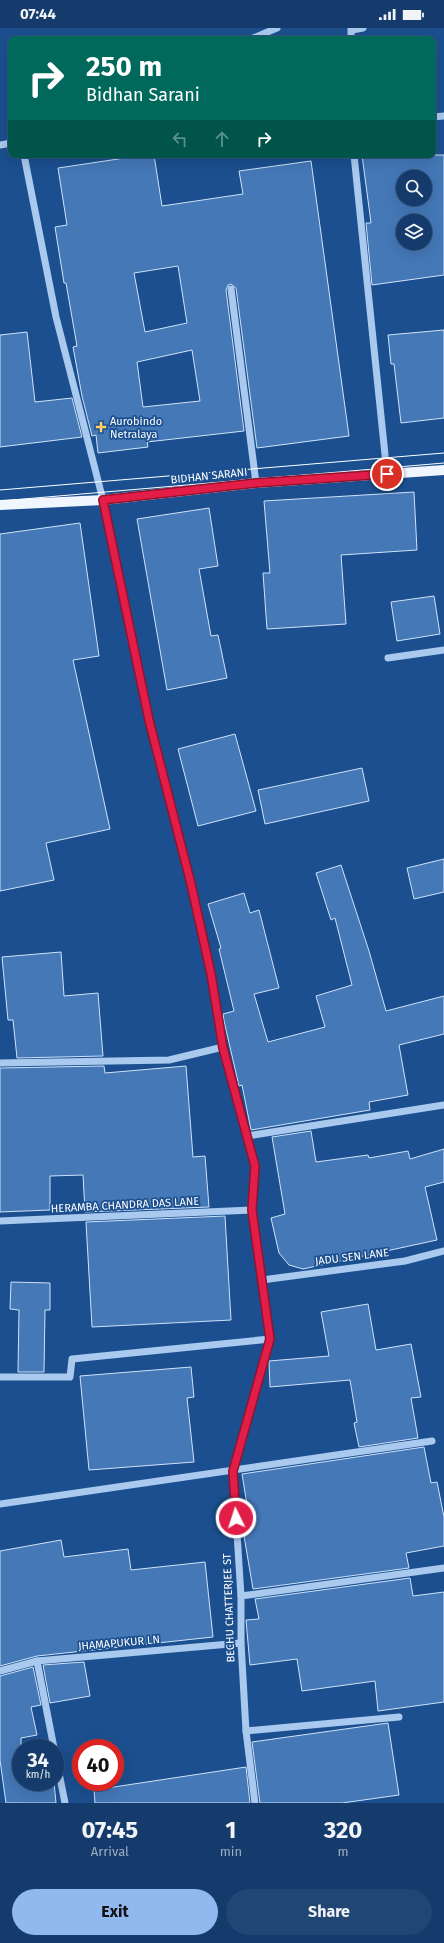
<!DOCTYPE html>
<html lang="en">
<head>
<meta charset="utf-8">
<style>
  :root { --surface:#143b6b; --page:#214673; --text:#f1f3f6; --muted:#9dadc1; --line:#33557e; --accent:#90b9f0 }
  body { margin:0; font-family:"Fira Sans",sans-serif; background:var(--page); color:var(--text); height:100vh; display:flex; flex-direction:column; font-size:15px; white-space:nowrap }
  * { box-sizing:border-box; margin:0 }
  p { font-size:13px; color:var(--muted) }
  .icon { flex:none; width:22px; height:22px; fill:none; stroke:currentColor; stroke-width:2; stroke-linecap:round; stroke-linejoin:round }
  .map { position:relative; height:1775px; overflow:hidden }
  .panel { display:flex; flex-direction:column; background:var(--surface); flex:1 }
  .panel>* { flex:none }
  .guide { position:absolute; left:8px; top:8px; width:428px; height:122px; border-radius:8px; box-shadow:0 4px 16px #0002,0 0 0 1px var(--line); background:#00695c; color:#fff; overflow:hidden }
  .tools { position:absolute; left:396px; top:142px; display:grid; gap:8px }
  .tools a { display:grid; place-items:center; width:36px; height:36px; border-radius:50%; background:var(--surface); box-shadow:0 4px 16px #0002,0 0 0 1px var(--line); font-size:20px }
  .speed { position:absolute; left:12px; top:1711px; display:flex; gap:8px; font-size:20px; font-weight:700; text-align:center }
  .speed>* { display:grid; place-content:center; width:52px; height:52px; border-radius:50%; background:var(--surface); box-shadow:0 4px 16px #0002,0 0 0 1px var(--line); line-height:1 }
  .speed small { font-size:10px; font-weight:400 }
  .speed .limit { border:6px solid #d22; background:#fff; color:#111 }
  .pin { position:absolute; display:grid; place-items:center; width:34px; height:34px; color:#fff; margin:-17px; border:2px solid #fff; border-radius:50%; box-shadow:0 1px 4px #0007 }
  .me { position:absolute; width:44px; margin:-22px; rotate:356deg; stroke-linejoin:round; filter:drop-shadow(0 0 3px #0008) }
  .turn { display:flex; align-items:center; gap:14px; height:84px; padding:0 12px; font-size:18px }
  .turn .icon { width:52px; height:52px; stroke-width:2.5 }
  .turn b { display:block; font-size:28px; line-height:34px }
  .lanes { display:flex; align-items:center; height:38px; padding:0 12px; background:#0003; justify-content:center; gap:20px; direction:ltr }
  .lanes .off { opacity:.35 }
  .eta { display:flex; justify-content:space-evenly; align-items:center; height:68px; text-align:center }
  .eta b { font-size:24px; font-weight:700; line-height:28px }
  .cta { display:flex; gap:8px; margin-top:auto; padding:8px 12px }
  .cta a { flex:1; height:46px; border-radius:24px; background:var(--accent); color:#111; font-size:16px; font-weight:700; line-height:46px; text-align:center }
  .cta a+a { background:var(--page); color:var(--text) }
  .status { display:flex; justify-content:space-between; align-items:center; height:28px; padding:0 20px; background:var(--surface); direction:ltr }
  .status svg { height:11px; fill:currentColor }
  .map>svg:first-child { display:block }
  .building { fill:#4478b7; stroke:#cfe3fa; fill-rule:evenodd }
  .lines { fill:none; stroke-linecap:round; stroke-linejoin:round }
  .minor { stroke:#a9c9ee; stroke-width:7 }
  .major { stroke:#f0f6ff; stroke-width:10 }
  .tram { stroke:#fff; stroke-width:1 }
  .route-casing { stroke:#92132f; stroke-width:10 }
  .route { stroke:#e11d48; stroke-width:7 }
  .poi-dot { fill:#ffd166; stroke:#1b4f8f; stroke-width:1.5 }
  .labels { text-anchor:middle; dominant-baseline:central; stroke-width:3.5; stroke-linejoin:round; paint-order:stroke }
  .poi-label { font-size:11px; fill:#fff; stroke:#1b4f8f; text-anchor:start }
  .street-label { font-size:11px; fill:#fff; stroke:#1b4f8f }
</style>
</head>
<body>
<div class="status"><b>07:44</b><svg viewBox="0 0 49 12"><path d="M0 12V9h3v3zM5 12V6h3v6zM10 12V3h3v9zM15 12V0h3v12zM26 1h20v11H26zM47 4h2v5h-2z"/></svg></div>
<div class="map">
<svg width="444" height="1775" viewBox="0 0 444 1775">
  <rect width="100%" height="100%" fill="#1b4f8f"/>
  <g class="building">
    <path d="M145,127H154L162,178L243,166L239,143L311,133L349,408L257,420L236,260L231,256L228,257L226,262L244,403L147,414L148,419L98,425L96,407L92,408L82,368L73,319L77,318L66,255H64L55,199L67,197L58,140ZM178,238L187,295L145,304L134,245ZM192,322L200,373L143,379L137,334Z"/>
    <path d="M362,127H444V247L372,257L366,195H371ZM403,149H425V171H403ZM403,193H425V215H403Z"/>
    <path d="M444,302V390L401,395L394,336H391L388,307Z"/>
    <path d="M27,304L35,374L72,370L82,409L0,419V307Z"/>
    <path d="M414,464L417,522L341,527L346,596L267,601L263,545H270L264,473Z"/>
    <path d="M209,480L218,538L199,541L211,608L218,607L227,650L167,662L137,491Z"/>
    <path d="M80,495L99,628L73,632L110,801L46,815L54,852L0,863V506Z"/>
    <path d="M434,568L440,606L397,613L391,574Z"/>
    <path d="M235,706L256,783L198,798L178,721Z"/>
    <path d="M362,740L369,773L265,796L258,762Z"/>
    <path d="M444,831V864L414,871L407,840Z"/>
    <path d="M341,837L369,923L386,983L444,968V1006L399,1017L408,1067L369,1074L370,1082L251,1102L242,1057L239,1058L224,993L223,986L234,983L219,921L221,920L208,876L244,865L250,885L259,882L279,960L254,966L268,1014L325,999L316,968L352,957L335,890L331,892L316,845Z"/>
    <path d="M61,924L64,968L98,965L103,1028L17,1030L13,992H8L2,929Z"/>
    <path d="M104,1038L105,1045L186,1038L193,1129L205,1128L209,1179L85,1184L83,1147L50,1148V1182L0,1184V1040Z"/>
    <path d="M311,1103L316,1134L368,1127L369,1130L408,1123L410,1131L444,1121V1154L425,1159L437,1212L303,1241L289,1237L279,1225L271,1190L285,1186L272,1109Z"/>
    <path d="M225,1188L231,1292L92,1299L86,1194Z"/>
    <path d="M11,1254L50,1255V1282H45L44,1344H18L19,1282L10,1281Z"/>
    <path d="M368,1276L376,1322L411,1316L421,1369L411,1370L418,1410L359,1419L354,1395L357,1394L350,1352L270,1359L269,1333L329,1328L321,1284Z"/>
    <path d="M191,1339L194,1369L187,1370L194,1434L89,1442L80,1348Z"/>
    <path d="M424,1419L431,1455L437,1454L444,1489V1518L406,1525L409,1540L253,1561L242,1496L250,1495L242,1446Z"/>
    <path d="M61,1512L64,1529L128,1521L131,1542L205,1534L213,1609L37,1628L0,1638V1523Z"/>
    <path d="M410,1550L413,1568L444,1564V1674L378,1683L375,1653L302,1663L297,1631L250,1637L246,1592L259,1591L255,1571Z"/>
    <path d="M84,1634L90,1668L50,1675L43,1637Z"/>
    <path d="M33,1639L41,1677L31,1679L37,1707L21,1710V1754H54L56,1775H6L0,1732V1648Z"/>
    <path d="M388,1695L399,1767L342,1775H260L252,1714Z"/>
    <path d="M246,1739L250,1775H95L94,1762Z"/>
  </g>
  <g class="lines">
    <g class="minor">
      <path d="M351,0V11"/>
      <path d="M352,2L363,0"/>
      <path d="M251,11L277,0"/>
      <path d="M433,89L444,88"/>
      <path d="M0,117L11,115"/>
      <path d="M24,127L56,289L103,472L149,692L191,856L211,946L223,1019L255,1138L252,1182L270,1311L233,1443L241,1568V1615L246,1703L255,1775"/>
      <path d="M354,127L387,446"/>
      <path d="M231,261L256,455"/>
      <path d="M388,630L444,622"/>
      <path d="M0,1035L169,1032L223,1019"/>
      <path d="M247,1108L444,1077"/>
      <path d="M0,1193L252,1182"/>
      <path d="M262,1252L405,1233L444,1223"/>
      <path d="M0,1349H70L72,1331L270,1311"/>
      <path d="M0,1476L432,1413"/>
      <path d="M241,1568L444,1540"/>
      <path d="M37,1633L54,1720"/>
      <path d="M0,1643L37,1633L241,1615"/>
      <path d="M246,1703L399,1689"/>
      <path d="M55,1725L65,1775"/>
    </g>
    <path class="major" d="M0,477L103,472L256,455L444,442"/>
    <g class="tram">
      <path d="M0,462L444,425"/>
      <path d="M0,473L444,435"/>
    </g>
  </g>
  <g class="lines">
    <defs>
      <path id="route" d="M236,1490L233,1443L270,1311L252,1182L255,1138L223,1020L211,946L191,856L149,692L103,472L256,455L387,446"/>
    </defs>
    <use href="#route" class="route-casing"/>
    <use href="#route" class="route"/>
  </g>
  <path class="poi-dot" d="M99 393h4v4h4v4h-4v4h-4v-4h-4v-4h4z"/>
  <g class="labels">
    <g class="poi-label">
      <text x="110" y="393">Aurobindo<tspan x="110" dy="13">Netralaya</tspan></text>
    </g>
    <g class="street-label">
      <text transform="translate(209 448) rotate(-6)">BIDHAN SARANI</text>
      <text transform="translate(125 1177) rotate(-3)">HERAMBA CHANDRA DAS LANE</text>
      <text transform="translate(352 1229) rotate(-7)">JADU SEN LANE</text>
      <text transform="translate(229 1580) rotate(-92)">BECHU CHATTERJEE ST</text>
      <text transform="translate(119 1615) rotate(-5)">JHAMAPUKUR LN</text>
    </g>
  </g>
</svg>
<div class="tools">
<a><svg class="icon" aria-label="search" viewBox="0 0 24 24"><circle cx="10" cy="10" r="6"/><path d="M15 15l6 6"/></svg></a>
<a><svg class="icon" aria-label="layers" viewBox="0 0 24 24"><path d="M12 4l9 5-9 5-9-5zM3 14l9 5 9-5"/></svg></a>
</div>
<div class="speed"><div>34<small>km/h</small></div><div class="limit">40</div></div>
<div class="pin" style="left:387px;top:446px;background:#d93025"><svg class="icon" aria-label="arrive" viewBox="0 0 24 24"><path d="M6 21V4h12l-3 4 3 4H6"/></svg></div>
<svg class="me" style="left:236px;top:1490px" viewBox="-20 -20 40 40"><circle r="17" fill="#e11d48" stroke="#fff" stroke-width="3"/><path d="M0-11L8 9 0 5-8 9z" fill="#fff"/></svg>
<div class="guide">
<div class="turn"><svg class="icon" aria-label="right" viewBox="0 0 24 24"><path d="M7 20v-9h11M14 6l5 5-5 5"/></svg><div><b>250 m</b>Bidhan Sarani</div></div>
<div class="lanes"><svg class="icon off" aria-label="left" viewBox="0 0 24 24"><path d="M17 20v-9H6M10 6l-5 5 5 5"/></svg><svg class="icon off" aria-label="ahead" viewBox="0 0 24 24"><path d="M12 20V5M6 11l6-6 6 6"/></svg><svg class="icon" aria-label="right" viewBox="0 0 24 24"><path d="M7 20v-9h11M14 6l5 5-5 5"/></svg></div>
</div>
</div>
<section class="panel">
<div class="eta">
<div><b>07:45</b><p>Arrival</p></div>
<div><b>1</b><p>min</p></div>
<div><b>320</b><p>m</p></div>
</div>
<div class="cta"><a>Exit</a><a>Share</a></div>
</section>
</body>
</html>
